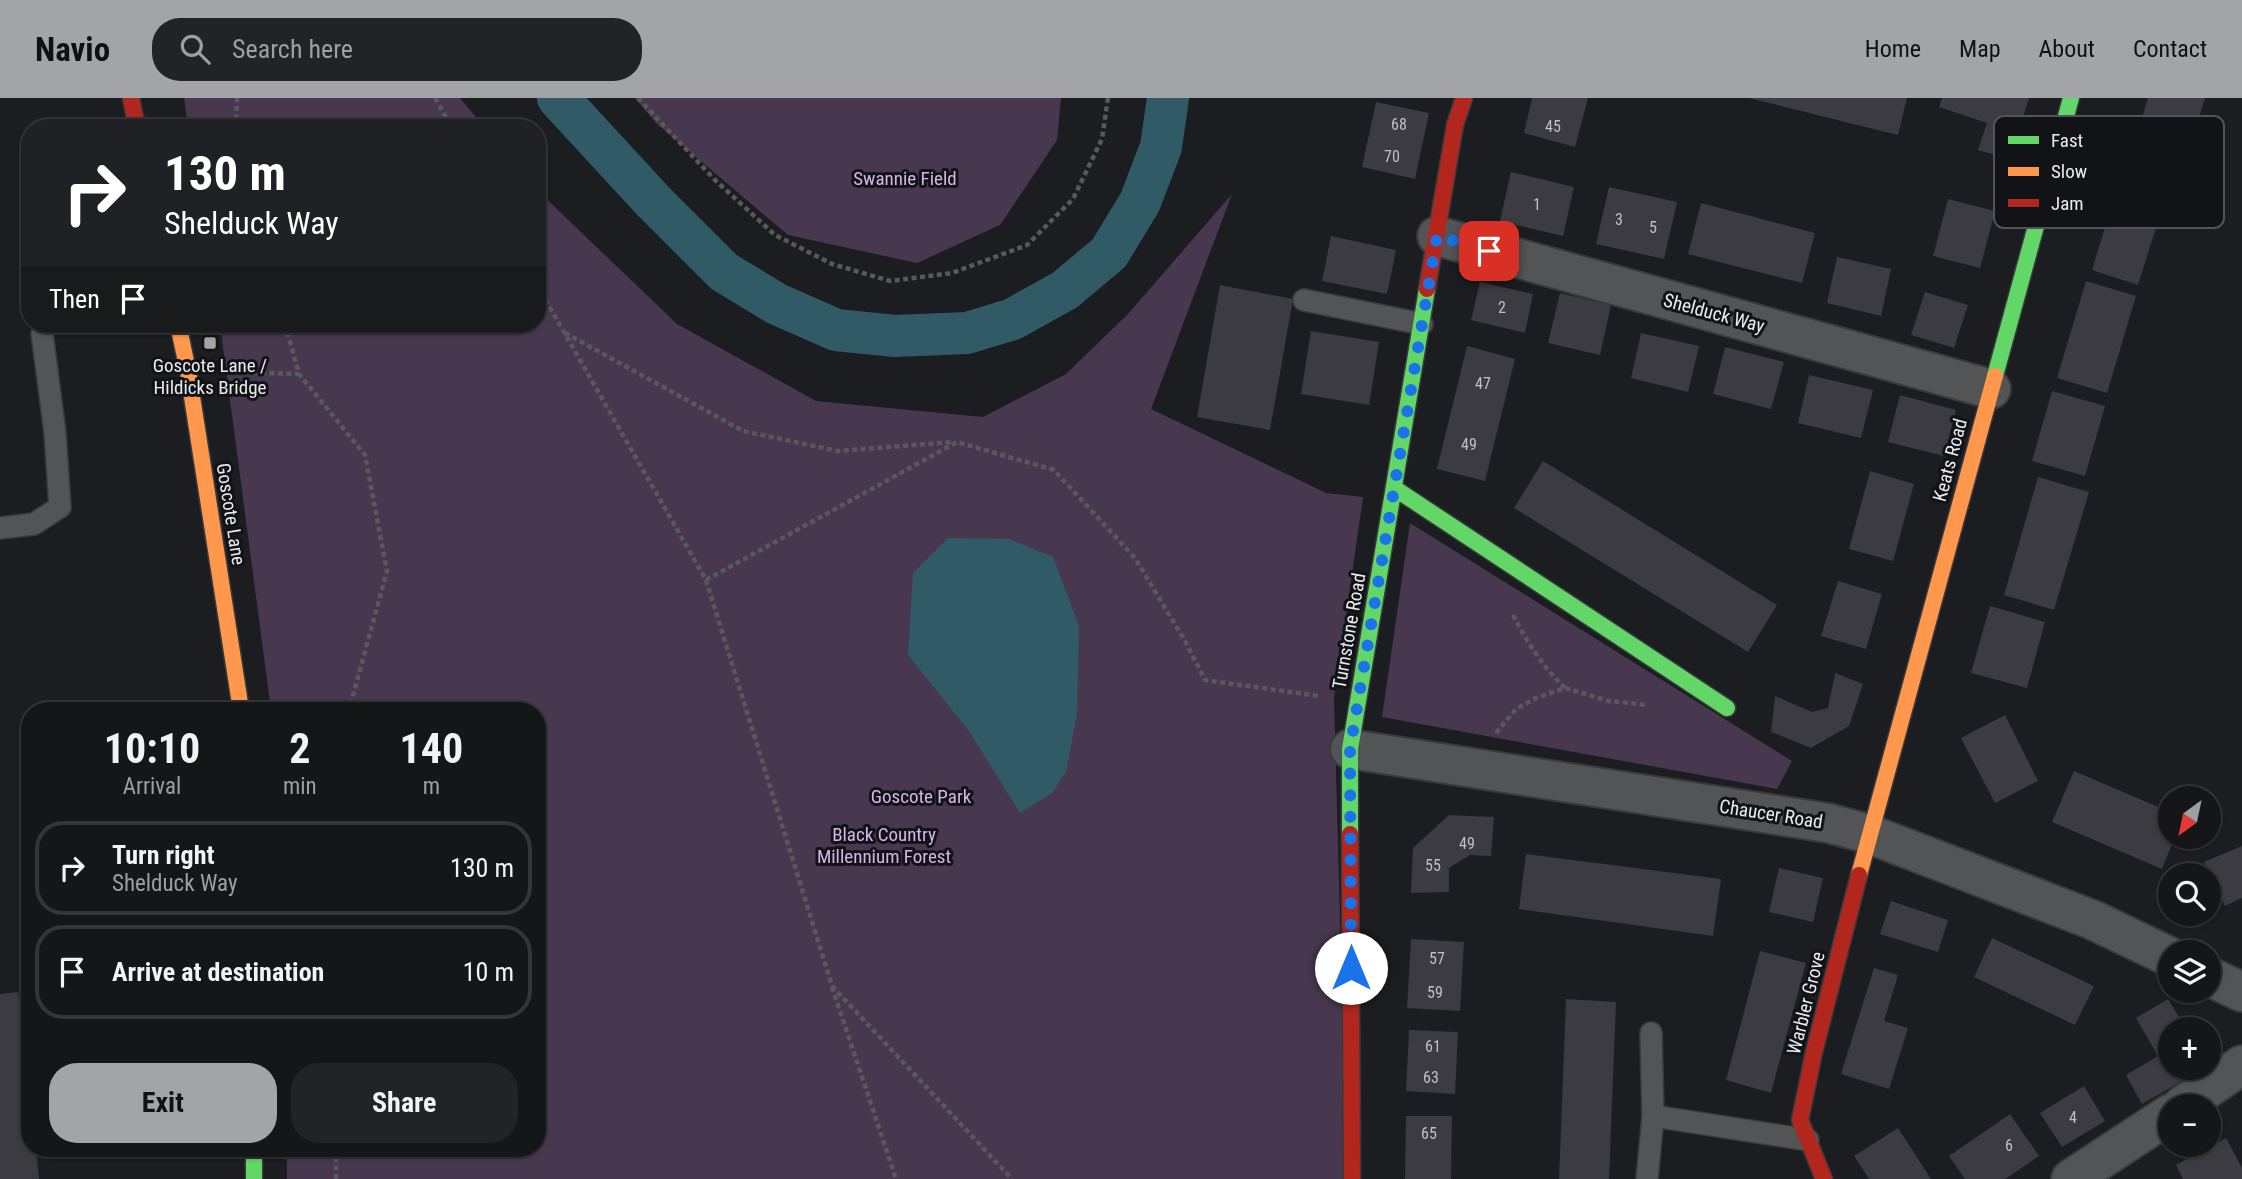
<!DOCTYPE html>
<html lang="en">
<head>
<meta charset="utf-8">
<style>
  :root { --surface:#141618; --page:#212325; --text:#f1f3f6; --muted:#9d9fa2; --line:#333537; --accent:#a2a4a7 }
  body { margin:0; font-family:"Roboto Condensed",sans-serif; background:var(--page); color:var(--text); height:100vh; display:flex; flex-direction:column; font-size:26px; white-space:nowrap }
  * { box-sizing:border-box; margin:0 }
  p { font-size:23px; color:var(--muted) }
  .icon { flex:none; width:38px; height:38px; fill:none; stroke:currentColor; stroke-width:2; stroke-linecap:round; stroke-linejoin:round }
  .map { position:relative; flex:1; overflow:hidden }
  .panel { position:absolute; left:21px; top:604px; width:525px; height:455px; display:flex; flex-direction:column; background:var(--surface); border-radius:28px; box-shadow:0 2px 5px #0004,0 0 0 2px var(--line) }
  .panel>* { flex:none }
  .banner { position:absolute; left:21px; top:21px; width:525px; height:214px; border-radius:28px; box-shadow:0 2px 5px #0004,0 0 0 2px var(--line); background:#202124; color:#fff; overflow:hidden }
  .needle { width:46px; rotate:213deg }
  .controls { position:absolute; left:2158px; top:688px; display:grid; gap:14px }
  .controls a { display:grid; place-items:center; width:63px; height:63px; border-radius:50%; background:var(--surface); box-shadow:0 2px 5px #0004,0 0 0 2px var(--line); font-size:35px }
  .pin { position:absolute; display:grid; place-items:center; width:60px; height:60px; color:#fff; margin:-30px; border-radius:14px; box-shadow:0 4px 10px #0006 }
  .me { position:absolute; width:77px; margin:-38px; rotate:0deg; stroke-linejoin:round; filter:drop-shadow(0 0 5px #0008) }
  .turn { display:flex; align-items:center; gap:24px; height:147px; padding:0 28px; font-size:32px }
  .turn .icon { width:91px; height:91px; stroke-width:2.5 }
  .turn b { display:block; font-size:49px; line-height:60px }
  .then { display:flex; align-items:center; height:66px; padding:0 28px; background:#0003; gap:14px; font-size:26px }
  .eta { display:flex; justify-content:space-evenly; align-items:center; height:119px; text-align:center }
  .eta b { font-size:42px; font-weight:700; line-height:49px }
  .cta { display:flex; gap:14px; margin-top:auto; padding:14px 28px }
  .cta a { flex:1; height:80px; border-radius:28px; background:var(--accent); color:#111; font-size:28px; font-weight:700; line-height:80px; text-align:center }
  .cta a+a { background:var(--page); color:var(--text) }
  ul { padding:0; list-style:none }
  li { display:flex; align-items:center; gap:21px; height:94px; margin:0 14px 10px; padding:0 14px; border:4px solid var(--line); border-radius:28px }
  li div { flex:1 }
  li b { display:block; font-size:26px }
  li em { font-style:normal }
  header { display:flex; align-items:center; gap:42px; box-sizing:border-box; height:98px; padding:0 35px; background:var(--accent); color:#111 }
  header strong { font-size:33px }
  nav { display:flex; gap:38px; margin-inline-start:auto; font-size:24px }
  .search { width:490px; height:63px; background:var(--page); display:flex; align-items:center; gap:18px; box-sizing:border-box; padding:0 24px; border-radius:28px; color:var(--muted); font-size:26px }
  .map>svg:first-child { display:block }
  .green { fill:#473850 }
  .water { fill:#315a67 }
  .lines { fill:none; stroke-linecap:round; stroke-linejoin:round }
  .canal { stroke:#315a67; stroke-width:42 }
  .building { fill:#3b3b41 }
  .lane-casing { stroke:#393a3c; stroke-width:24 }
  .street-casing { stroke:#393a3c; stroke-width:42 }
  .fast-casing { stroke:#393a3c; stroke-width:19 }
  .slow-casing { stroke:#393a3c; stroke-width:19 }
  .jam-casing { stroke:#393a3c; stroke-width:19 }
  .path { stroke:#59595b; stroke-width:4.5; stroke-dasharray:5 3.5; stroke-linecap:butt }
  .lane { stroke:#535455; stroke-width:21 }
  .street { stroke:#535455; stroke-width:38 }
  .fast { stroke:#63d668; stroke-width:16 }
  .slow { stroke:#ff974d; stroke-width:16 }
  .jam { stroke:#b3261e; stroke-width:16 }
  .route { stroke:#1a73e8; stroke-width:12; stroke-dasharray:0 21.6 }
  .poi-dot { fill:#a2a4a7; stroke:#111317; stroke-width:2.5 }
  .labels { text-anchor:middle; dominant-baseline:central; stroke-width:6; stroke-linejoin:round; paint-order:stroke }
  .number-label { font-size:16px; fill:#bec0c4 }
  .park-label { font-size:19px; fill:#d9b4ea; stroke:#111317 }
  .street-label { font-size:19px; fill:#eaecef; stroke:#111317 }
  .poi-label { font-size:19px; fill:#eaecef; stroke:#111317 }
  .key { fill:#111317; stroke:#525458; stroke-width:2 }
  .key-label { font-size:19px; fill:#eaecef }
</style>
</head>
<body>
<header>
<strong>Navio</strong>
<div class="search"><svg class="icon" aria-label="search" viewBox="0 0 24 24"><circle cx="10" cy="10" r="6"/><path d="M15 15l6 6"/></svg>Search here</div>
<nav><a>Home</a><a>Map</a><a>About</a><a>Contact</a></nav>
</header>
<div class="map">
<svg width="2242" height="1081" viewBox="0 0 2242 1081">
  <rect width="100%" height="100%" fill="#1b1d20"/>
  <g class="green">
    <path d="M184,0H460L485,30H188Z"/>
    <path d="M635,0H1061L1057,42L1000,127L917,165L788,137L657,26Z"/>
    <path d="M537,92L677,226L816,303L983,319L1066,276L1128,216L1232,96L1151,311L1326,395L1363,399L1334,601L1347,1081H287V1050H537V612H271L220,226H537Z"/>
    <path d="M1410,425L1792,663L1777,691L1382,619Z"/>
  </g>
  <path class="water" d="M948,440L1009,441L1053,459L1079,528L1077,616L1066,674L1052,695L1020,715L969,633L908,557L913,475Z"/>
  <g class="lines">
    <path class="canal" d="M558,0L653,103L724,174L777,206L836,232L895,238L967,235L1013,221L1065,192L1109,155L1140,104L1161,49L1168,0"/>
  </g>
  <g class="building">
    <path d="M1532,0H1588L1575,49L1524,35Z"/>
    <path d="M1749,0H1907L1898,37Z"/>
    <path d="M1942,0H2029L2010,61L1978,52L1987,25L1939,9Z"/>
    <path d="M2148,0H2205L2173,106L2121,91Z"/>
    <path d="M1376,4L1429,15L1415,81L1362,69Z"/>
    <path d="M1511,74L1574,89L1563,138L1500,123Z"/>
    <path d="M1609,89L1677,104L1664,161L1596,146Z"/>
    <path d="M2114,100L2161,114L2138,187L2092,172Z"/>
    <path d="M1948,101L1995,113L1980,170L1933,158Z"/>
    <path d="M1701,105L1815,135L1802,185L1688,156Z"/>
    <path d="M1331,138L1396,152L1387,196L1322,183Z"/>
    <path d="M1837,159L1891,171L1881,218L1827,205Z"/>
    <path d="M2086,183L2136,198L2107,295L2057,280Z"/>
    <path d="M1480,184L1533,196L1525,235L1471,222Z"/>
    <path d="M1220,187L1293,201L1270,332L1197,319Z"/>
    <path d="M1925,194L1968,207L1954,250L1911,237Z"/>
    <path d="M1560,195L1611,207L1600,257L1548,245Z"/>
    <path d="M1311,233L1379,244L1369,307L1301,296Z"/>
    <path d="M1641,235L1699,248L1688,294L1631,280Z"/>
    <path d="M1467,248L1515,261L1485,383L1437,371Z"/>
    <path d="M1725,249L1784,264L1771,311L1713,296Z"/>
    <path d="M1809,277L1873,292L1861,340L1798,325Z"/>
    <path d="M2052,293L2105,308L2085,378L2032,363Z"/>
    <path d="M1900,297L1956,312L1944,358L1888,344Z"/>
    <path d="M1543,363L1777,507L1748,554L1514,410Z"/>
    <path d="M1870,373L1914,386L1893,463L1849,451Z"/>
    <path d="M2038,379L2089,394L2054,512L2004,497Z"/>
    <path d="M1838,483L1882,496L1866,551L1821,538Z"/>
    <path d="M1990,508L2045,524L2027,590L1971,575Z"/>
    <path d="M1835,575L1863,586L1849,628L1811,650L1771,634L1775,598L1812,614L1828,610Z"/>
    <path d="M2005,617L2038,683L1995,705L1961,640Z"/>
    <path d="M2074,673L2170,714V738H2175L2162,771L2052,724Z"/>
    <path d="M1449,717L1494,719L1491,758L1470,757L1449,770V794L1411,795L1413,750Z"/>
    <path d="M2242,748V800L2225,808L2204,764Z"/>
    <path d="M1526,756L1721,781L1713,838L1519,811Z"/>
    <path d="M1779,770L1823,780L1813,824L1769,814Z"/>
    <path d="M1891,803L1948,822L1938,854L1880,836Z"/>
    <path d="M1992,840L2094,888L2075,927L1974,879Z"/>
    <path d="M1411,841L1464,844L1460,913L1407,910Z"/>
    <path d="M1760,853L1806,865L1771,995L1726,982Z"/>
    <path d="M1874,870L1898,877L1884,923L1908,930L1889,991L1841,976Z"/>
    <path d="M18,894L30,995V1050H36L39,1081H0V896Z"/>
    <path d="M1566,901L1616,904L1609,1081H1559Z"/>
    <path d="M2168,901L2186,931H2170V970H2205L2142,1006L2126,977L2158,958L2136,920Z"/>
    <path d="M1409,932L1458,934L1455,996L1406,993Z"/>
    <path d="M2084,988L2105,1023L2062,1049L2040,1015Z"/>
    <path d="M2010,1016L2039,1058L2005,1081H1965L1949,1058Z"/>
    <path d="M1406,1018H1452L1451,1081H1405Z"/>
    <path d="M1898,1030L1931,1081H1869L1854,1058Z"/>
    <path d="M2226,1040L2242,1070V1081H2183L2176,1067Z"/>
  </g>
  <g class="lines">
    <defs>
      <g id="lane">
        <path d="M1304,202L1422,226"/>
        <path d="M0,430L34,426L60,409L55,335L42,235"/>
        <path d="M1651,935L1653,1018"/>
        <path d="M1647,1081L1653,1018L1808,1042"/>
      </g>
      <g id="street">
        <path d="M1437,138L1991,291"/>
        <path d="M1350,651L1828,725L1869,736L2093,822L2170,859"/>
        <path d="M2208,878L2242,894"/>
        <path d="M2182,1008L2242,967"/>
        <path d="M2071,1081L2170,1016"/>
      </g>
      <g id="fast">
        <path d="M1995,278L2071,0"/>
        <path d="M1394,390L1727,610"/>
        <path d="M1350,736V651L1427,191"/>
        <path d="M254,1050V1081"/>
      </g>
      <g id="slow">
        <path d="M178,226L188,273L241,612"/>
        <path d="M1859,777L1995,278"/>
      </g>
      <g id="jam">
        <path d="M131,0L137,30"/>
        <path d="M1427,191L1455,27L1464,0"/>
        <path d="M1350,736L1352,1081"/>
        <path d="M1824,1081L1800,1022L1814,954L1859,777"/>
      </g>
    </defs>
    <use href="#lane" class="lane-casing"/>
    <use href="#street" class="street-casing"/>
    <use href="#fast" class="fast-casing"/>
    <use href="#slow" class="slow-casing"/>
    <use href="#jam" class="jam-casing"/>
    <g class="path">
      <path d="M435,0L452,30"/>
      <path d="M638,0L715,82L775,137L832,166L890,183L952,175L1027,147L1073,101L1102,41L1108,0"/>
      <path d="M236,30L237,0"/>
      <path d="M537,187L706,482L832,888L1012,1081"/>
      <path d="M285,226L299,276L365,357L387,473L349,612"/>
      <path d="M565,235L743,333L838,353L952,344"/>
      <path d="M227,274L299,276"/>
      <path d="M706,482L957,344L1054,372L1135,460L1185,543L1205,582L1319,598"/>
      <path d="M1513,517C1527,544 1543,569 1565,590"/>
      <path d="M1496,635L1516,611L1536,600L1565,590L1609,603L1648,607"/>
      <path d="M832,889L896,1081"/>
      <path d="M336,1081V1050"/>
    </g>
    <use href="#lane" class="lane"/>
    <use href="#street" class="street"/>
    <use href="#fast" class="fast"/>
    <use href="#slow" class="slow"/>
    <use href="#jam" class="jam"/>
  </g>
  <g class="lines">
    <path class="route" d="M1351,870L1350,651L1437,138L1489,153"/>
  </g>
  <rect class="poi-dot" x="203" y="238" width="14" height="14" rx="3.5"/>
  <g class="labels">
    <g class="number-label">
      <text x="1399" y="26">68</text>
      <text x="1553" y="28">45</text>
      <text x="1392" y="58">70</text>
      <text x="1537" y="106">1</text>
      <text x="1619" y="121">3</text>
      <text x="1653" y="129">5</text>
      <text x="1502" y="209">2</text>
      <text x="1483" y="285">47</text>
      <text x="1469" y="346">49</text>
      <text x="1467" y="745">49</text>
      <text x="1433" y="767">55</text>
      <text x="1437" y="860">57</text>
      <text x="1435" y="894">59</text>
      <text x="1433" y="948">61</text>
      <text x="1431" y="979">63</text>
      <text x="2073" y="1019">4</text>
      <text x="1429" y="1035">65</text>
      <text x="2009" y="1047">6</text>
    </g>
    <g class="park-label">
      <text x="905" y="80">Swannie Field</text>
      <text x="921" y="698">Goscote Park</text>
      <text x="884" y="736">Black Country<tspan x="884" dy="22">Millennium Forest</tspan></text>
    </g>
    <g class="street-label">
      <text transform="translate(1714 215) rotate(15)">Shelduck Way</text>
      <text transform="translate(1950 362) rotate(-75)">Keats Road</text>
      <text transform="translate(231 416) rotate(81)">Goscote Lane</text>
      <text transform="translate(1349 533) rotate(-80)">Turnstone Road</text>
      <text transform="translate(1771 716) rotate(9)">Chaucer Road</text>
      <text transform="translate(1806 905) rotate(-76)">Warbler Grove</text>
    </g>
    <g class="poi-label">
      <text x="210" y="267">Goscote Lane /<tspan x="210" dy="22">Hildicks Bridge</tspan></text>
    </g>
  </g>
  <rect x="1994" y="18" width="230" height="112" rx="10" class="key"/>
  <rect x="2008" y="38" width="31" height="8" fill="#63d668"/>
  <rect x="2008" y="69" width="31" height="9" fill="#ff974d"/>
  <rect x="2008" y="101" width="31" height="8" fill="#b3261e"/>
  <g class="key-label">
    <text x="2051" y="49">Fast</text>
    <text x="2051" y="80">Slow</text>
    <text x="2051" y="112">Jam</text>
  </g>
</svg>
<div class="controls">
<a><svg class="needle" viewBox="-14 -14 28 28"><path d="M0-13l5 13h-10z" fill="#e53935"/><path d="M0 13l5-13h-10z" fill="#9d9fa2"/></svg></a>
<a><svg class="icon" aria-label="search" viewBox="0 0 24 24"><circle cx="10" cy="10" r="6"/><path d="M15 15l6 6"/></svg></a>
<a><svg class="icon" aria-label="layers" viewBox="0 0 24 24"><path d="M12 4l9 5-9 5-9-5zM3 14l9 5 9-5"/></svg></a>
<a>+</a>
<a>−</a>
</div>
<div class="pin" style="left:1489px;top:153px;background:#d93025"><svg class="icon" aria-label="arrive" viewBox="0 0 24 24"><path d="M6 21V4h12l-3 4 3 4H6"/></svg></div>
<svg class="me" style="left:1351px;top:870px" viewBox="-20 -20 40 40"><circle r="19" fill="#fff"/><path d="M0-13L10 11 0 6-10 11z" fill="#1a73e8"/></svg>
<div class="banner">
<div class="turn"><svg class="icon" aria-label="right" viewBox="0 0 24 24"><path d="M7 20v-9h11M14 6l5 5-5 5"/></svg><div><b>130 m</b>Shelduck Way</div></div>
<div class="then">Then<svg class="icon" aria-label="arrive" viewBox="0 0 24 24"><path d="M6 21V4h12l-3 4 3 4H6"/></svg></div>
</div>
<section class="panel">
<div class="eta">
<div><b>10:10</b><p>Arrival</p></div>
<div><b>2</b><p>min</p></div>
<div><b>140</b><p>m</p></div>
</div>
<ul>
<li><svg class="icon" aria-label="right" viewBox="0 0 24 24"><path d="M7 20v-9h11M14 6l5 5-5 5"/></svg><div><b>Turn right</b><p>Shelduck Way</p></div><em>130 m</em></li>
<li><svg class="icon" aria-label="arrive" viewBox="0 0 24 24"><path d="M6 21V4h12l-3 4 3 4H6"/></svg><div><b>Arrive at destination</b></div><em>10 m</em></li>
</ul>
<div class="cta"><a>Exit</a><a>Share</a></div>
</section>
</div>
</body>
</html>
